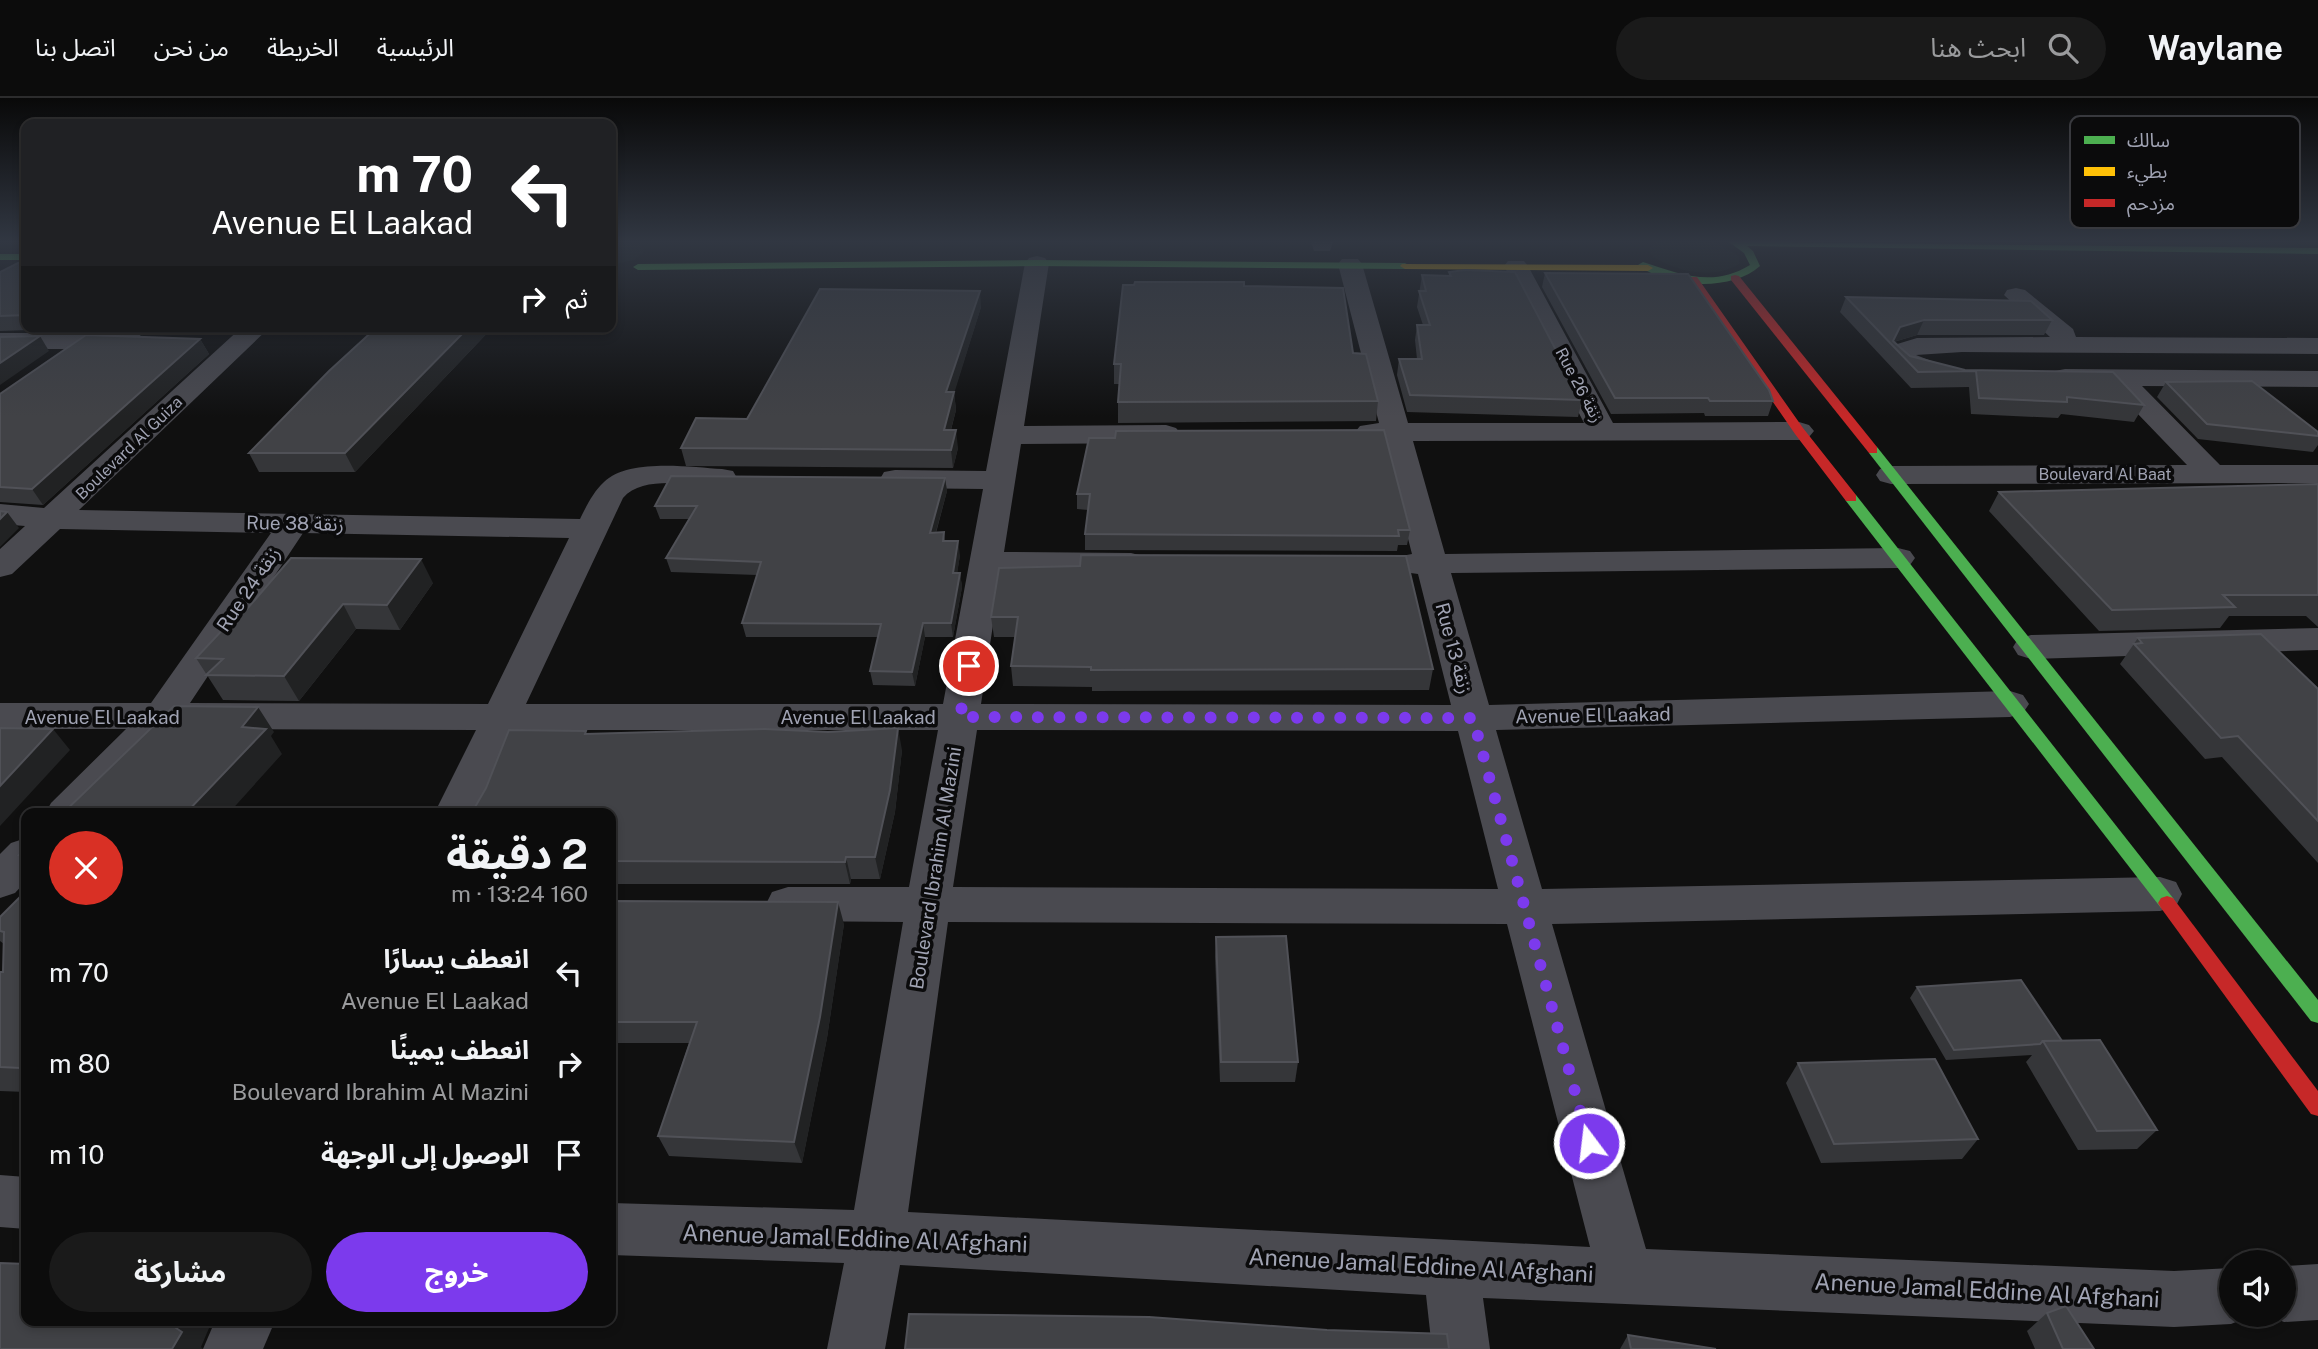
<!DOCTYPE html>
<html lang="ar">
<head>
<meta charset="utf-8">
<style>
  :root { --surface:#0c0c0c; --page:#1a1a1a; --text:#f1f3f6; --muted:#9a9b9d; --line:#2c2c2d; --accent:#7c3aed }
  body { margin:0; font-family:"Public Sans","Noto Sans Arabic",sans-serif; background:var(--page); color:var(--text); direction:rtl; height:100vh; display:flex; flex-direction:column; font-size:26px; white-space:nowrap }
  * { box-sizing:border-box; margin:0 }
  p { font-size:23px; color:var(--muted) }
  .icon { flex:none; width:38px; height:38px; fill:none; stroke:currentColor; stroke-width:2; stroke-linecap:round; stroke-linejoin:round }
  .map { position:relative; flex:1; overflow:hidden; direction:ltr }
  .panel { position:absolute; left:21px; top:710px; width:595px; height:518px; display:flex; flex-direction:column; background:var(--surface); border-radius:14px; box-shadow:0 4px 10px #0003,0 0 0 2px var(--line); direction:rtl }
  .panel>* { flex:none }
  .hud { position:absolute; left:21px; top:21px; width:595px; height:214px; border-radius:14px; box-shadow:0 4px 10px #0003,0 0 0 2px var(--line); direction:rtl; background:#202124; color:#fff; overflow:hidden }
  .buttons { position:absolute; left:2219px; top:1152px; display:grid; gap:14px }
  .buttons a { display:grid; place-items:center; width:77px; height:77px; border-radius:50%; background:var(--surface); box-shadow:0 4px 10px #0003,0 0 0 2px var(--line); font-size:35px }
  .pin { position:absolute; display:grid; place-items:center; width:60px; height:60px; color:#fff; margin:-30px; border:4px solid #fff; border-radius:50%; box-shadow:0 2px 7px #0007 }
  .me { position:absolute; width:77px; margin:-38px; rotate:345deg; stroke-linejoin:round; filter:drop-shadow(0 0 5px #0008) }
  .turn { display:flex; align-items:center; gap:24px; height:147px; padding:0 28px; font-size:32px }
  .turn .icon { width:91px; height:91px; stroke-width:2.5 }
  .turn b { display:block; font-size:49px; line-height:60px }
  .then { display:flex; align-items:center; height:66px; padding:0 28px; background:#0003; gap:14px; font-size:26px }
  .round { display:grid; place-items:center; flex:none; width:74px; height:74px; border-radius:37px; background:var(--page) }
  .headline { display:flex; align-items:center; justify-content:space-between; height:119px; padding:0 28px }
  h1 { font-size:42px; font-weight:700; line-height:52px }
  .primary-button { display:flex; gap:14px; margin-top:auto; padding:14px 28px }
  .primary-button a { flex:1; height:80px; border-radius:42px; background:var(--accent); color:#fff; font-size:28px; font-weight:700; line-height:80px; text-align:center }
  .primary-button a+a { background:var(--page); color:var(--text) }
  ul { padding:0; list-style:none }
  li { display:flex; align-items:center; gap:21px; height:91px; padding:0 28px }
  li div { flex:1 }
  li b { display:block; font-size:26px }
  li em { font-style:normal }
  header { display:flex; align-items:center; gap:42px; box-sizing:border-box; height:98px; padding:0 35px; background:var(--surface); border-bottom:2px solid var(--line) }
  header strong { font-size:33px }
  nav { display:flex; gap:38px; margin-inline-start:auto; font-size:24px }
  .search { width:490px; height:63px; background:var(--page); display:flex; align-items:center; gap:18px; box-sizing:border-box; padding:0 24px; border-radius:38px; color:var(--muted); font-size:26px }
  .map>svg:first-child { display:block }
  .green { fill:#151a17 }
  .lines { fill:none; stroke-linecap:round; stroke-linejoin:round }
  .street { fill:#4a4a50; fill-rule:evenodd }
  .fast { fill:#4caf50; fill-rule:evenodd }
  .slow { fill:#ffc107; fill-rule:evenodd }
  .jam { fill:#c62828; fill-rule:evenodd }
  .wall { fill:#353639 }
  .shaded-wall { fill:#212223 }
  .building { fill:#414246; stroke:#505157; stroke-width:2 }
  .route { stroke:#7c3aed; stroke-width:12; stroke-dasharray:0 21.6 }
  .labels { text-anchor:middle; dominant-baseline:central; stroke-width:7; stroke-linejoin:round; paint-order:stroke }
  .far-street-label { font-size:16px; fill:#a0a3b3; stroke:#0b0b0c }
  .street-label { font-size:19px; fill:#a0a3b3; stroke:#0b0b0c }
  .near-street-label { font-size:23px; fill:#a0a3b3; stroke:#0b0b0c }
  .key { fill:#0b0b0c; stroke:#38393e; stroke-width:2 }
  .key-label { font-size:19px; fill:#a0a3b3 }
</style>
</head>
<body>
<header>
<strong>Waylane</strong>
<div class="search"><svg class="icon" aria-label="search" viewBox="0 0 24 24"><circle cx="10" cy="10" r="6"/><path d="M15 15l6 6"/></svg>ابحث هنا</div>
<nav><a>الرئيسية</a><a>الخريطة</a><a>من نحن</a><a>اتصل بنا</a></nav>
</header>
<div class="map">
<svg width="2318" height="1251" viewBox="0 0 2318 1251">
  <rect width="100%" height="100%" fill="#101010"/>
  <g class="green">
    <path d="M1655,144H1715L1739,158V166C1712,182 1678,174 1653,159L1649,151Z"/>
    <path d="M611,145L641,147L644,154L634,162L611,167Z"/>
  </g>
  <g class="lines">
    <g class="street">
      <path d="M1311,144H1333L1330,153H1314Z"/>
      <path d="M1037,158L1045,160L1049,165L1024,328L1166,327L1176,330L1181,336L1176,342L1166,345L1021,346L1004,454L1131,455L1143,458L1148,465L1143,472L1131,475L1001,474L981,606L1451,607L1418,476L1396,473L1391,466L1396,459L1412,456L1383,343L1360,340L1355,334L1360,328L1379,325L1338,166L1342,161H1358L1362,166L1408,325H1584L1504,168L1508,163H1524L1528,168L1613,325L1799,324L1809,327L1814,333L1809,339L1799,342L1413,343L1445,456L1898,450L1910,453L1915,460L1910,467L1898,470L1451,475L1489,607L2010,593L2023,597L2029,606L2023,615L2010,619L1496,632L1542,791L2160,779L2176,784L2182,796L2176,808L2160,813L1552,826L1646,1151L2174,1173L2231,1170V1216L2251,1218L2231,1226L2174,1229L1483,1200L1490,1251H1432L1426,1197L900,1167L885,1251H827L844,1165L611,1157V1105L854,1112L903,824L788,823L772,818L766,806L772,794L788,789H909L938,632H514L476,716H434L476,632L172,631L91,716H45L51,705L126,631H0V605H151L271,435L60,431L12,476L0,479V451L25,428L0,426V406L44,410L242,229H270L79,412L580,421C586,409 593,394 604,384C628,360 690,369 722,371L733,373L737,380L733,387L722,389C694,388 644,376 623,400L526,606H943L983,391L895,390L884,388L880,381L884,374L895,372L986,373L1025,165L1029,160ZM303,435L569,440L488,606L190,605ZM977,632L1458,633L1498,791L953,789ZM948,824L1507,826L1590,1149L908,1114Z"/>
      <path d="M2016,190L2025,192L2073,231L2076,239L2318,240V256L1962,254L1916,257L1952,271L1956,277L1952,283C1930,288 1901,276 1889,258L1894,247L1917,240L2050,239L2004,197L2007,192Z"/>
      <path d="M0,235H131L140,237L144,243L140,249L131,251H0Z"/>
      <path d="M2065,271L2318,273V289L2142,288L2220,367H2318V385L1891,386L1880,383L1876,377L1880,371L1891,368L2187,367L2111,288L2055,285L2051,279L2055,273Z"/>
      <path d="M2318,530V552L2031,561L2018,557L2013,549L2018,541L2031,537Z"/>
      <path d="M26,740V783L15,795L0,800V756L11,745Z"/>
      <path d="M0,1077L26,1079V1131L0,1129Z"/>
      <path d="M2318,1166V1222L2284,1224L2264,1216H2284V1168Z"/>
      <path d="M215,1223H275L263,1251H203Z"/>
    </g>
    <g class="fast">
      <path d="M1729,144L2318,150V156L1747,148L1753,153L1760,168C1732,194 1667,190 1638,167L1643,164C1680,176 1713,190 1750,167L1744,155Z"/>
      <rect x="0" y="156" width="26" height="6"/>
      <path d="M1037,162L1405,165L1410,168L1405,171L1037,168L638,172L633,169L638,166Z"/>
      <path d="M1873,348L1877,349L2318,902V925L2311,923L1869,355V349Z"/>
      <path d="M1851,396L1856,397L2173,800L2176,805L2173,810L2167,812L2161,810L1846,403L1845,400Z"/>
    </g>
    <path class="slow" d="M1402,166L1648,167L1653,170L1648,173L1405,171L1400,168Z"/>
    <g class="jam">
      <path d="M1735,177L1739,178L1877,349V355H1869L1731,182V178Z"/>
      <path d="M1689,179H1697L1803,330L1856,397V403H1846L1795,336L1688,181Z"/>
      <path d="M2167,798L2173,800L2318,993V1018L2311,1016L2161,810L2158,805L2161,800Z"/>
    </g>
  </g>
  <g class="wall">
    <path d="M26,165V229H238L230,236L88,230L0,233V174Z"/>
    <path d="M1449,174L1582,302L1578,319L1407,314L1397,277L1399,261H1417L1415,242L1417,227H1423L1417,209L1422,177L1449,178Z"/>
    <path d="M1545,175L1773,303L1768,318H1705L1704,315L1611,316L1542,189Z"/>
    <path d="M1244,188L1353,255L1378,303L1376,323L1118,325V304L1119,286H1114V266Z"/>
    <path d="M1846,199L2052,222L2044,237H1917L1894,244L1910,258L1965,272L2113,274L2144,307L2134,324L2061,316L2058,320L1971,316L1969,289L1911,290L1840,214Z"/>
    <path d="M981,209L954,294L956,312L951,332L958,350L953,370L686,368L681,350L747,321Z"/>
    <path d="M377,229H493L355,374H259L249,355Z"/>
    <path d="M200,241L209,256L43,407L0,404V296Z"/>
    <path d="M2166,284L2318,334V347L2313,354L2198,341L2157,299Z"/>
    <path d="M1089,340L1410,432L1407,447H1398L1397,453L1085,452V436L1088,412L1077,411V396Z"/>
    <path d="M945,380L947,393L936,435L944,434L945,443L960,457L957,475H960L962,489L953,539H925L915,588L873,587L870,573L878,539H746L742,525L757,477L671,474L666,460L689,421H660L655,408Z"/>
    <path d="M2318,386V529L2306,518H2229L2220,530L2099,533L1989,413L1999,394Z"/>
    <path d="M999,470L1433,571L1429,592L1092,593V589L1013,588L1011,568L1015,539H994L991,519Z"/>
    <path d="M433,485L400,532L356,531L299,603L223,602L196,560L247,511Z"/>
    <path d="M2138,540L2318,591V765L2222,659L2205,661L2120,566Z"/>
    <path d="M588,636L902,652L895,714L880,781H851L850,786H611V716Z"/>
    <path d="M26,750V765L19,757Z"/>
    <path d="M26,793V994L0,993V874H3L4,846L0,843V819Z"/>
    <path d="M611,803L844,826L827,940L802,1065L669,1058L658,1038L689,945H611Z"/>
    <path d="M1216,839L1298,964L1295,984H1220L1215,859Z"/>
    <path d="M1917,889L2062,943L2157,1032L2137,1051L2078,1052L2026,964L2032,957L1946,962L1910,900Z"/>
    <path d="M1798,965L1978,1041L1962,1061L1821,1065L1786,985Z"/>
    <path d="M2047,1215L2094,1251H2035L2027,1233Z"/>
    <path d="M1628,1237L1716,1251H1620Z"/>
  </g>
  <g class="shaded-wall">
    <path d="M980,193L981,209L949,312L946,294Z"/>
    <path d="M1924,222L1917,237L1893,244L1891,247L1900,229Z"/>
    <path d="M226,229H238L230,236Z"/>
    <path d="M469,229H493L355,374L345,355Z"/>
    <path d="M40,238L49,253L0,287V265Z"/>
    <path d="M200,241L209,256L43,407L32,391Z"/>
    <path d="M954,294L956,312L946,350L944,332Z"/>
    <path d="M956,332L958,350L953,370L951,352Z"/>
    <path d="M945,380L947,393L932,448L930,435Z"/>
    <path d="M7,414L19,430L0,449V421Z"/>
    <path d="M958,443L960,457L955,489L953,475Z"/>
    <path d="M421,461L433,485L400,532L387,507Z"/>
    <path d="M960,475L962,489L953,539L951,525Z"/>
    <path d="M343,506L356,531L299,603L284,578Z"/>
    <path d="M923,525L925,539L915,588L912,574Z"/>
    <path d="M258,609L274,634L271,638L282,656L228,716H185L242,629Z"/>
    <path d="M898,630L902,652L895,714L880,781L875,759Z"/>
    <path d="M53,631L70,652L0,728V688Z"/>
    <path d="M846,759L851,781L850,786L845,764Z"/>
    <path d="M838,804L844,826L827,940L802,1065L794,1044Z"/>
    <path d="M26,965V975L21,970Z"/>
    <path d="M179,1223H212L201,1249L203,1251H172L176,1230Z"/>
  </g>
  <g class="building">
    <path d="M18,165H26V217L0,218V174Z"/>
    <path d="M1465,172L1515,174L1582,302L1410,297L1399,261H1422L1417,227H1430L1419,193H1426L1422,177L1451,178L1449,174Z"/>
    <path d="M1545,175L1688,176L1769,292L1773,303H1710L1708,300H1615Z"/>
    <path d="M1135,184H1244V188L1343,190L1353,255L1366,256L1378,303L1118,304L1121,266H1114L1123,187H1134Z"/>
    <path d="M820,191L980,193L946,294H954L944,332H956L951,352L681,350L696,320L747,321Z"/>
    <path d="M1846,199L2031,203L2052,222H1924L1900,229L1893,243L1910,258L1965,272L2113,274L2144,307L2067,299V304L1979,300L1976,273L1918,274Z"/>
    <path d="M377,229H469L345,355H249L329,273Z"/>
    <path d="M86,237L200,241L32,391L0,389V296Z"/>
    <path d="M40,238L0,265V239Z"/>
    <path d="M2252,283L2318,334V338L2207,326L2166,284Z"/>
    <path d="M1384,332L1410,432H1398L1399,438L1085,436L1090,396H1077L1089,340H1115L1116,333Z"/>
    <path d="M671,378L945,380L930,435L944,434L943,443H958L953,475H960L951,525H923L912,574L870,573L881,526L742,525L761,464L666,460L697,408H655Z"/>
    <path d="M2318,386V497H2223L2235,509L2112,512L1999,394Z"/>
    <path d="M0,413L7,414L0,421Z"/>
    <path d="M1081,457L1406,458L1433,571L1091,572V569L1011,568L1018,519H991L999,470L1080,468Z"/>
    <path d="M291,460L421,461L387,507L343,506L284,578L206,577L223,561L196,560L242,511H247Z"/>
    <path d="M2261,536L2318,591V723L2238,638L2221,640L2134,546L2142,545L2138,540Z"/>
    <path d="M174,608L258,609L242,629L266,631L185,716H62Z"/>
    <path d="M0,630L53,631L0,688Z"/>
    <path d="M898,630L890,692L875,759H846L845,764L611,763V716H471L486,690L509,632L586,633L585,636L765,631L828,634Z"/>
    <path d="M26,750V758L19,757Z"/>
    <path d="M26,793V883L24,886H26V965L21,970L0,969V874H3L4,834L0,833V819Z"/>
    <path d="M611,803L838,804L820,919L794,1044L658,1038L697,924H611Z"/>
    <path d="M1286,838L1298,964H1221L1216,839Z"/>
    <path d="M2021,882L2062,943H2043L2040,946L1954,952L1917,889Z"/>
    <path d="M2100,942L2157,1032L2097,1033L2043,943Z"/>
    <path d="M1935,961L1978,1041L1834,1046L1798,965Z"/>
    <path d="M0,1165L26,1166V1223H179L176,1230L182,1234L172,1251H0Z"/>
    <path d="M2066,1208L2094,1251H2063L2047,1215Z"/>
    <path d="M909,1216L1149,1219L1327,1232L1447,1236L1449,1251H905Z"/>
    <path d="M1628,1237L1716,1251H1631Z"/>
  </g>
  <linearGradient id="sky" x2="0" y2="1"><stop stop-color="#090909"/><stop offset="0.45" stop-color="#313742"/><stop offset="1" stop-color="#313742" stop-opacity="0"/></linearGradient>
  <rect width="2318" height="319" fill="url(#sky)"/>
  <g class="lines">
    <path class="route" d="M969,568L960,619L1473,620L1589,1045"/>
  </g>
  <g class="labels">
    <g class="far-street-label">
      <text transform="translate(1579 287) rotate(62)">Rue 26 زنقة</text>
      <text transform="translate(129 350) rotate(-44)">Boulevard Al Guiza</text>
      <text x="2105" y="376">Boulevard Al Baat</text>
    </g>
    <g class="street-label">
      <text transform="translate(295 425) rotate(1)">Rue 38 زنقة</text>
      <text transform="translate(248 491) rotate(-56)">Rue 24 زنقة</text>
      <text transform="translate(1454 550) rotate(75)">Rue 13 زنقة</text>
      <text transform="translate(1593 617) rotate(-1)">Avenue El Laakad</text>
      <text x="102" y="619">Avenue El Laakad</text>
      <text x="858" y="619">Avenue El Laakad</text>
      <text transform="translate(935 770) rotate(-81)">Boulevard Ibrahim Al Mazini</text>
    </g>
    <g class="near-street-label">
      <text transform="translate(855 1140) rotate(2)">Anenue Jamal Eddine Al Afghani</text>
      <text transform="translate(1421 1167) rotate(3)">Anenue Jamal Eddine Al Afghani</text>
      <text transform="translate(1987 1192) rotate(3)">Anenue Jamal Eddine Al Afghani</text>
    </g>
  </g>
  <rect x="2070" y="18" width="230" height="112" rx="10" class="key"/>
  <rect x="2084" y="38" width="31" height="8" fill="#4caf50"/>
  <rect x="2084" y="69" width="31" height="9" fill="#ffc107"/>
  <rect x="2084" y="101" width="31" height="8" fill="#c62828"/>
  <g class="key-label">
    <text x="2127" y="49">سالك</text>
    <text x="2127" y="80">بطيء</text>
    <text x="2127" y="112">مزدحم</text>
  </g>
</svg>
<div class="buttons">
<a><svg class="icon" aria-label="sound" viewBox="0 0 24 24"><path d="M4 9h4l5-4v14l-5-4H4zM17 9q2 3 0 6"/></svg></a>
</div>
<div class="pin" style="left:969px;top:568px;background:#d93025"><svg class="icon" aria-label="arrive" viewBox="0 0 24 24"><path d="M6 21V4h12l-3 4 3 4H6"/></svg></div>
<svg class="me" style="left:1589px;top:1045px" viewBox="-20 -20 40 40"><circle r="17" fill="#7c3aed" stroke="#fff" stroke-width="3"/><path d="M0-11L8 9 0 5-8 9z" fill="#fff"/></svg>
<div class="hud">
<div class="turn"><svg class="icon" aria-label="left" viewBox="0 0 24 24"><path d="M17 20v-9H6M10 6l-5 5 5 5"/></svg><div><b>70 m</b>Avenue El Laakad</div></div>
<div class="then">ثم<svg class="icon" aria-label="right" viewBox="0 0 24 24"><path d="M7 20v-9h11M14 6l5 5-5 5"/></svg></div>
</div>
<section class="panel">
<div class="headline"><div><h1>2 دقيقة</h1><p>160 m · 13:24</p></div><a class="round" style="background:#d93025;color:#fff"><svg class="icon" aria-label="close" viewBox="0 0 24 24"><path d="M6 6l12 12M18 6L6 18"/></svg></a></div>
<ul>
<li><svg class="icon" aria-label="left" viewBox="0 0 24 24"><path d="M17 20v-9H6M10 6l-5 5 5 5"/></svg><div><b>انعطف يسارًا</b><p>Avenue El Laakad</p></div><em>70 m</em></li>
<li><svg class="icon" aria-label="right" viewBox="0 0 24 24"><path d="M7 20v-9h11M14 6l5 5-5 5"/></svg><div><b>انعطف يمينًا</b><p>Boulevard Ibrahim Al Mazini</p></div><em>80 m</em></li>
<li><svg class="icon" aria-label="arrive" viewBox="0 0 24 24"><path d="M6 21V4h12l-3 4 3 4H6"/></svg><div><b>الوصول إلى الوجهة</b></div><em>10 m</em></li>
</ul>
<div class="primary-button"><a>خروج</a><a>مشاركة</a></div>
</section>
</div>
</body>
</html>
